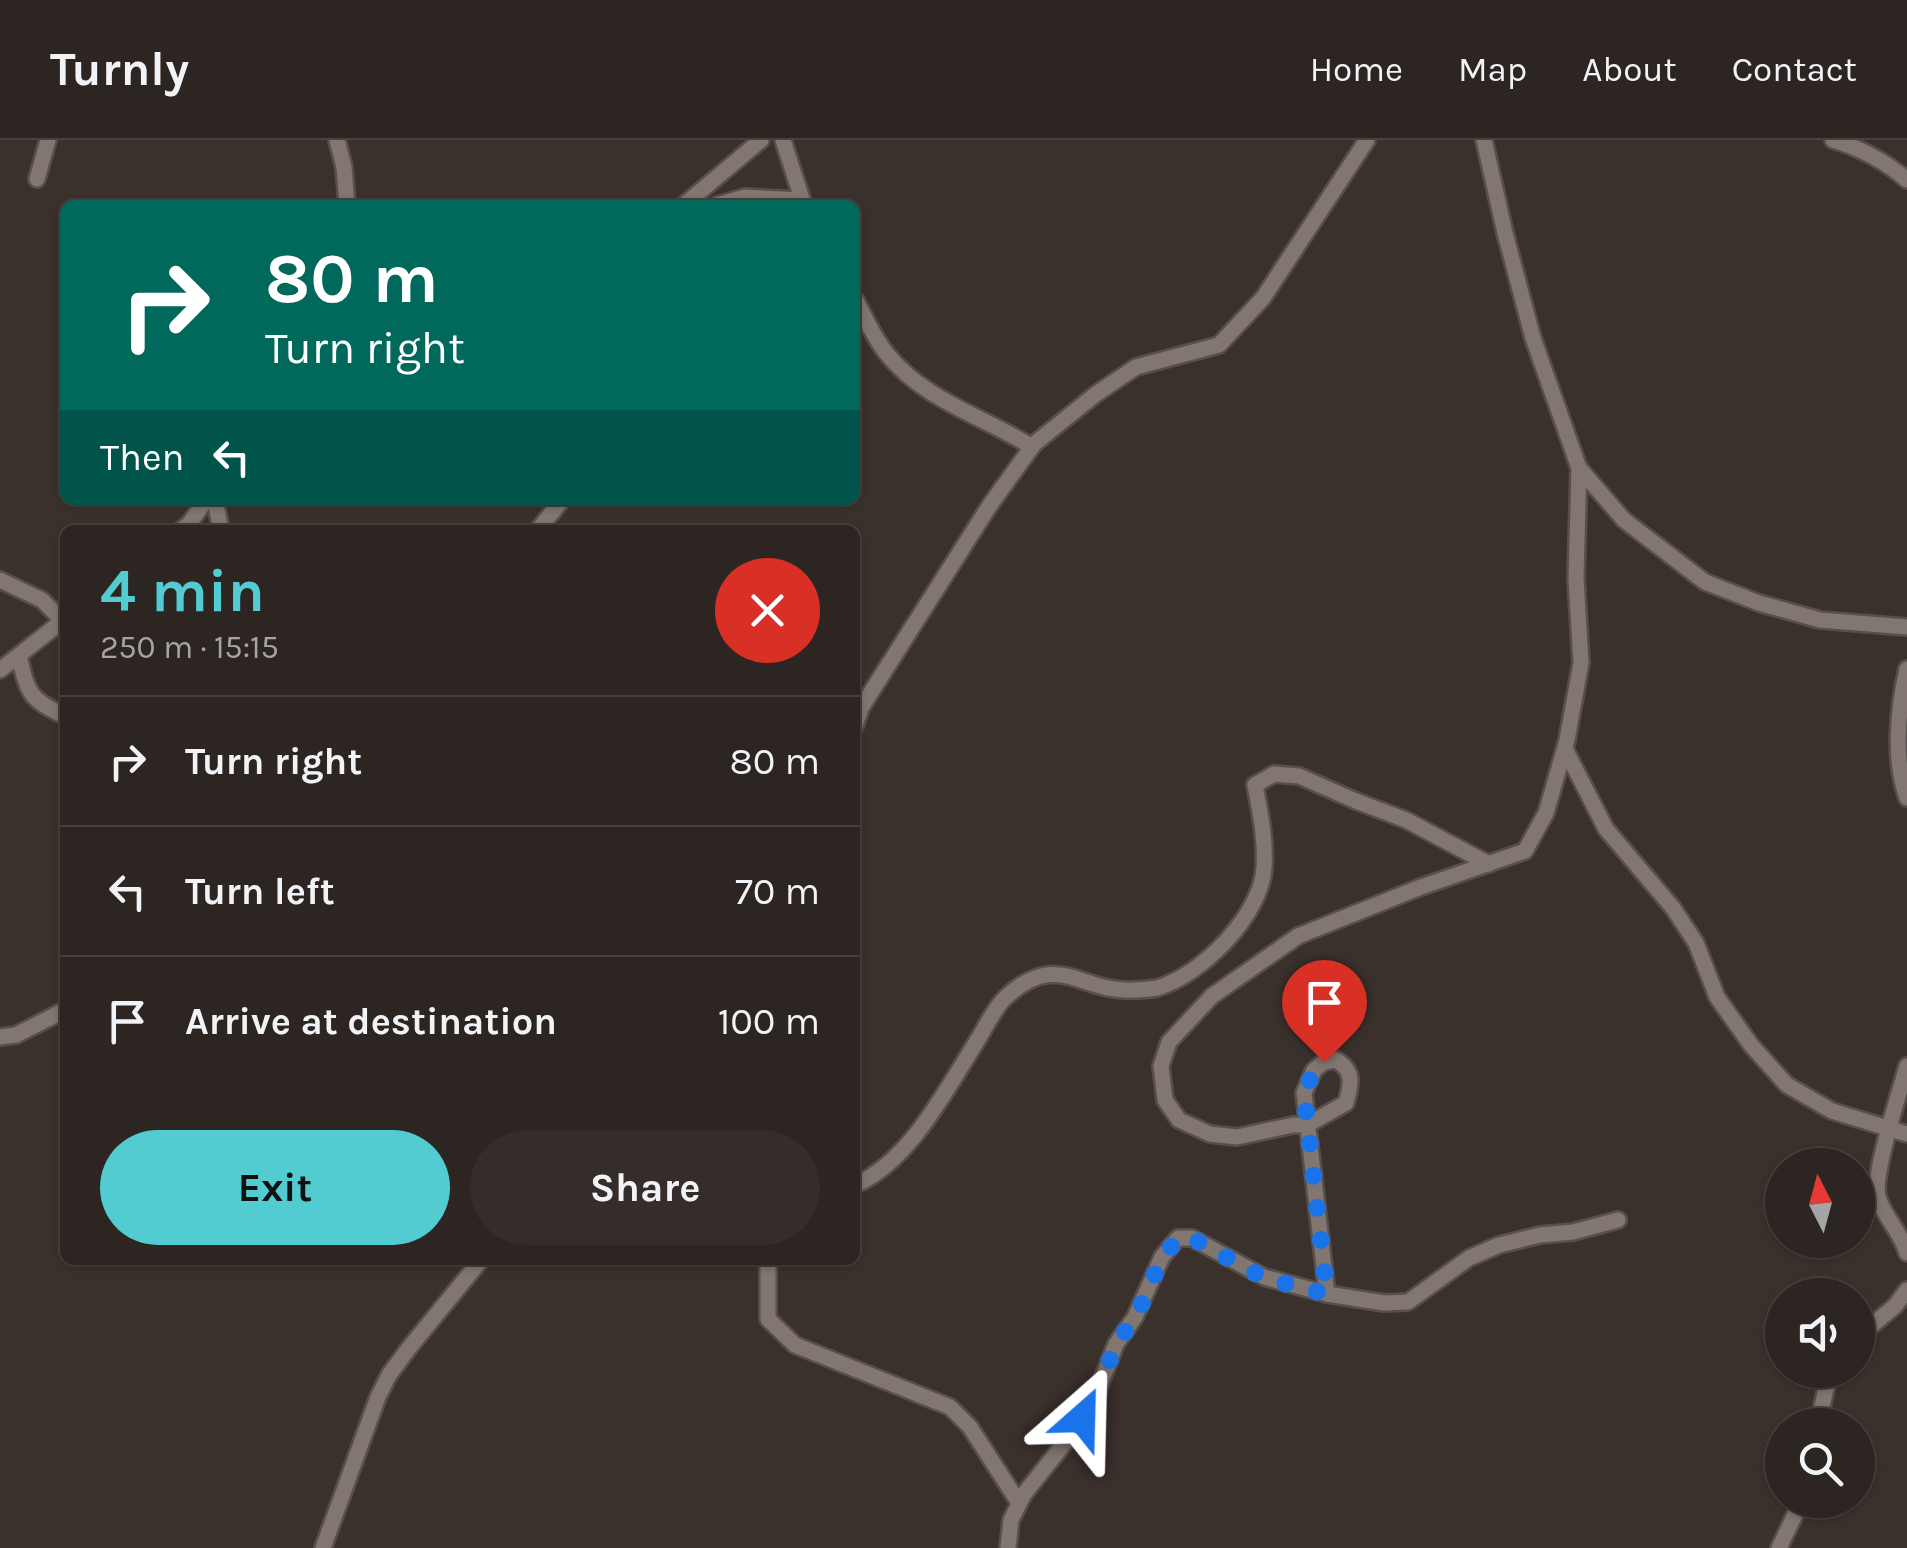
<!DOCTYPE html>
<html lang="en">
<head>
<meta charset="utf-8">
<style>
  :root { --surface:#2c2521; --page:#342d2a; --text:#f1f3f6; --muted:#a6a5a5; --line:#48423f; --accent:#52ccd1 }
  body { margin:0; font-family:Karla,sans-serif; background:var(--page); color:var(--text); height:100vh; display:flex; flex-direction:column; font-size:38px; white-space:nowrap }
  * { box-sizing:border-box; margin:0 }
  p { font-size:32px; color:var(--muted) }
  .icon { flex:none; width:55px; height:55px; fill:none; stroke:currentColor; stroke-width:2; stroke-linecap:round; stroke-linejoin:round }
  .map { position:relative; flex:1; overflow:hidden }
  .details { position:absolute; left:60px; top:385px; width:800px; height:740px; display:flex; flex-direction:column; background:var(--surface); border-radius:15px; box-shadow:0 2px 8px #0004,0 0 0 2px var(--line) }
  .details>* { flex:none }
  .guide { position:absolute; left:60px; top:60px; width:800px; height:305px; border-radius:15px; box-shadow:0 2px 8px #0004,0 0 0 2px var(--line); background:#00695c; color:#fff; overflow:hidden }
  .needle { width:65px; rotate:354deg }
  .controls { position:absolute; left:1765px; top:1008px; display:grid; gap:20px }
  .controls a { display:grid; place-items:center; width:110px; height:110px; border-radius:50%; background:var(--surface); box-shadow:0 2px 8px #0004,0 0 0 2px var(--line); font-size:50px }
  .pin { position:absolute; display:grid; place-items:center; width:85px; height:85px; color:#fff; margin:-102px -42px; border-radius:50% 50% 50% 0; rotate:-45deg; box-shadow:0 0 10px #0007 }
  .pin .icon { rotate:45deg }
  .me { position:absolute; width:110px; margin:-55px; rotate:25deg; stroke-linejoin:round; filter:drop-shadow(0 0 8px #0008) }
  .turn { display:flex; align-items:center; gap:35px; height:210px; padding:0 40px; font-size:45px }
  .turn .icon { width:130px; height:130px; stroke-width:2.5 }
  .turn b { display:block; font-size:70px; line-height:85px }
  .then { display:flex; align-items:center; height:95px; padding:0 40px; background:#0003; gap:20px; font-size:38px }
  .round { display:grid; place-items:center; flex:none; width:105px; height:105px; border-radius:52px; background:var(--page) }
  .overview { display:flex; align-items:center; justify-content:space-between; height:170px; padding:0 40px }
  h1 { font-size:60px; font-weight:700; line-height:75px; color:var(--accent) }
  .button { display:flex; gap:20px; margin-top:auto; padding:20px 40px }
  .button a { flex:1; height:115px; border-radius:60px; background:var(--accent); color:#111; font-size:40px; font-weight:700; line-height:115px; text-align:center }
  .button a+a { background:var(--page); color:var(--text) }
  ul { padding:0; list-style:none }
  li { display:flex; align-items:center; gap:30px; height:130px; padding:0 40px; border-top:2px solid var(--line) }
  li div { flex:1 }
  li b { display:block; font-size:38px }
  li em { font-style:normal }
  header { display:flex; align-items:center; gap:60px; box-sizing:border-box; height:140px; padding:0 50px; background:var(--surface); border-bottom:2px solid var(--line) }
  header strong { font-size:48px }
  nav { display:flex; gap:55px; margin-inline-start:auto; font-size:35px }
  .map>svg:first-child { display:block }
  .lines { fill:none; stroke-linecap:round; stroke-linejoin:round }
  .street-casing { stroke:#574f4b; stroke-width:20 }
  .street { stroke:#817670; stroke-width:15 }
  .route { stroke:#1a73e8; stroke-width:18; stroke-dasharray:0 32.4 }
</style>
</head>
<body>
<header>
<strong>Turnly</strong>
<nav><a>Home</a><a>Map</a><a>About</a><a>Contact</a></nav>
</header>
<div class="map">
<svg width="1907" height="1408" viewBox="0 0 1907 1408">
  <rect width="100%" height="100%" fill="#3b312c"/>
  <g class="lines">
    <defs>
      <g id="street">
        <path d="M337,0L344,27L347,65"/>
        <path d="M783,0L804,65"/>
        <path d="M1833,0C1860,8 1885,21 1907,40"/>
        <path d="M37,39L48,0"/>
        <path d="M684,65L761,0"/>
        <path d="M717,65L745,57L802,60"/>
        <path d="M855,159C865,177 874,198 887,214C925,261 983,276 1032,307"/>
        <path d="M1579,328L1624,380L1705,442L1759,463L1820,480L1907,487"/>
        <path d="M215,360L221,390"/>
        <path d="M181,390L189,384L206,360"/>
        <path d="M538,390L562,360"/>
        <path d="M0,440L42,460L63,481"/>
        <path d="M19,516C28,554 29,559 65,576"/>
        <path d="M1907,529C1898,568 1893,620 1907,658"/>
        <path d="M0,530L65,479"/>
        <path d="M855,586L861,568L990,365L1034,304L1096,254L1136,227L1219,205L1263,158L1367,0"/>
        <path d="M1565,609L1606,689L1673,768L1696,803L1717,857L1751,905L1787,945L1832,971L1907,994"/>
        <path d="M0,897L16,895L65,870"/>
        <path d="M1907,926C1900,951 1872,1035 1878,1057C1884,1077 1901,1092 1907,1113"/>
        <path d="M855,1045C910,1021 946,950 977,901C986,887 994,868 1006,857C1059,809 1079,853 1134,850C1141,850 1150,849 1157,848C1202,835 1261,775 1264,728C1266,700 1260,672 1255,645L1274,634L1299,636L1356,661L1406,680L1489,724"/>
        <path d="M768,1120V1179L795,1205L950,1267L970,1287L1019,1363"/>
        <path d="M1327,1154L1304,953L1314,930L1324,922L1336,920C1355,931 1351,945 1346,963L1307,985H1293L1237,997L1210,994L1179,980L1165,960L1161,926L1169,902L1212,856L1298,796L1421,747L1525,711L1546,673L1567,600L1581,523L1576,438L1579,328L1533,198L1505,93L1484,0"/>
        <path d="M1858,1197L1895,1166L1907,1150"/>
        <path d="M1818,1285L1827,1244L1833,1230"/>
        <path d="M323,1408L378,1257L389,1235L409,1208L481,1120"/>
        <path d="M1008,1408L1011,1380L1024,1354L1071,1295L1094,1260L1116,1204L1135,1177L1162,1117L1178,1098H1192L1264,1137L1327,1154L1384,1163L1408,1162L1469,1118L1499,1105L1540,1095L1573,1092L1618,1080"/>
        <path d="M1779,1408L1802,1360"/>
      </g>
    </defs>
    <use href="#street" class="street-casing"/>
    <use href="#street" class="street"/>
  </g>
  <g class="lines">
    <path class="route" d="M1082,1278L1094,1260L1116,1204L1136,1177L1162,1118L1178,1098H1192L1264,1138L1327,1154L1304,953L1314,930L1324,922"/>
  </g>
</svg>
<div class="controls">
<a><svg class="needle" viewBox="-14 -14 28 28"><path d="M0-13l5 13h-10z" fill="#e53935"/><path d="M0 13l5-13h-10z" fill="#a6a5a5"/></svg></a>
<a><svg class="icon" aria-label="sound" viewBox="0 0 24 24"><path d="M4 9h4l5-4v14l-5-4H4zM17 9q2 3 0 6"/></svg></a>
<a><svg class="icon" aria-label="search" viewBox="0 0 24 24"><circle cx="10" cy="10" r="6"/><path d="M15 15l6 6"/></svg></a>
</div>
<div class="pin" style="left:1324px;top:922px;background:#d93025"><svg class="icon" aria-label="arrive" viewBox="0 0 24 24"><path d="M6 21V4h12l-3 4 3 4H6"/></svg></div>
<svg class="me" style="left:1082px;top:1278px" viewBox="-20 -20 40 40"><path d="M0-17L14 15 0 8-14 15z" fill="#1a73e8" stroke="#fff" stroke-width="4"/></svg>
<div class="guide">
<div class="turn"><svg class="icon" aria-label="right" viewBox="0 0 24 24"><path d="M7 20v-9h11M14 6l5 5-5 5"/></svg><div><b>80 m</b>Turn right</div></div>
<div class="then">Then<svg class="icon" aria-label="left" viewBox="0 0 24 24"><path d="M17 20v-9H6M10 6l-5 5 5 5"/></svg></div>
</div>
<section class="details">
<div class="overview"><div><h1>4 min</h1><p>250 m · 15:15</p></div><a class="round" style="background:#d93025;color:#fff"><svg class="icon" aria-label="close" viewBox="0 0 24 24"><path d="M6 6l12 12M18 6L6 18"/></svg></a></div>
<ul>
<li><svg class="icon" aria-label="right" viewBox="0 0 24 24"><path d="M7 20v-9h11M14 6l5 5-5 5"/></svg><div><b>Turn right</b></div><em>80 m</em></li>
<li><svg class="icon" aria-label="left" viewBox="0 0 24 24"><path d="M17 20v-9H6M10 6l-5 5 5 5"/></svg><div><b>Turn left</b></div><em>70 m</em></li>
<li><svg class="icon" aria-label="arrive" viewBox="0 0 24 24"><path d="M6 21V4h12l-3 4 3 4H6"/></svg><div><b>Arrive at destination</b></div><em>100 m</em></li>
</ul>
<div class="button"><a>Exit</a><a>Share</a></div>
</section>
</div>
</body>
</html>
